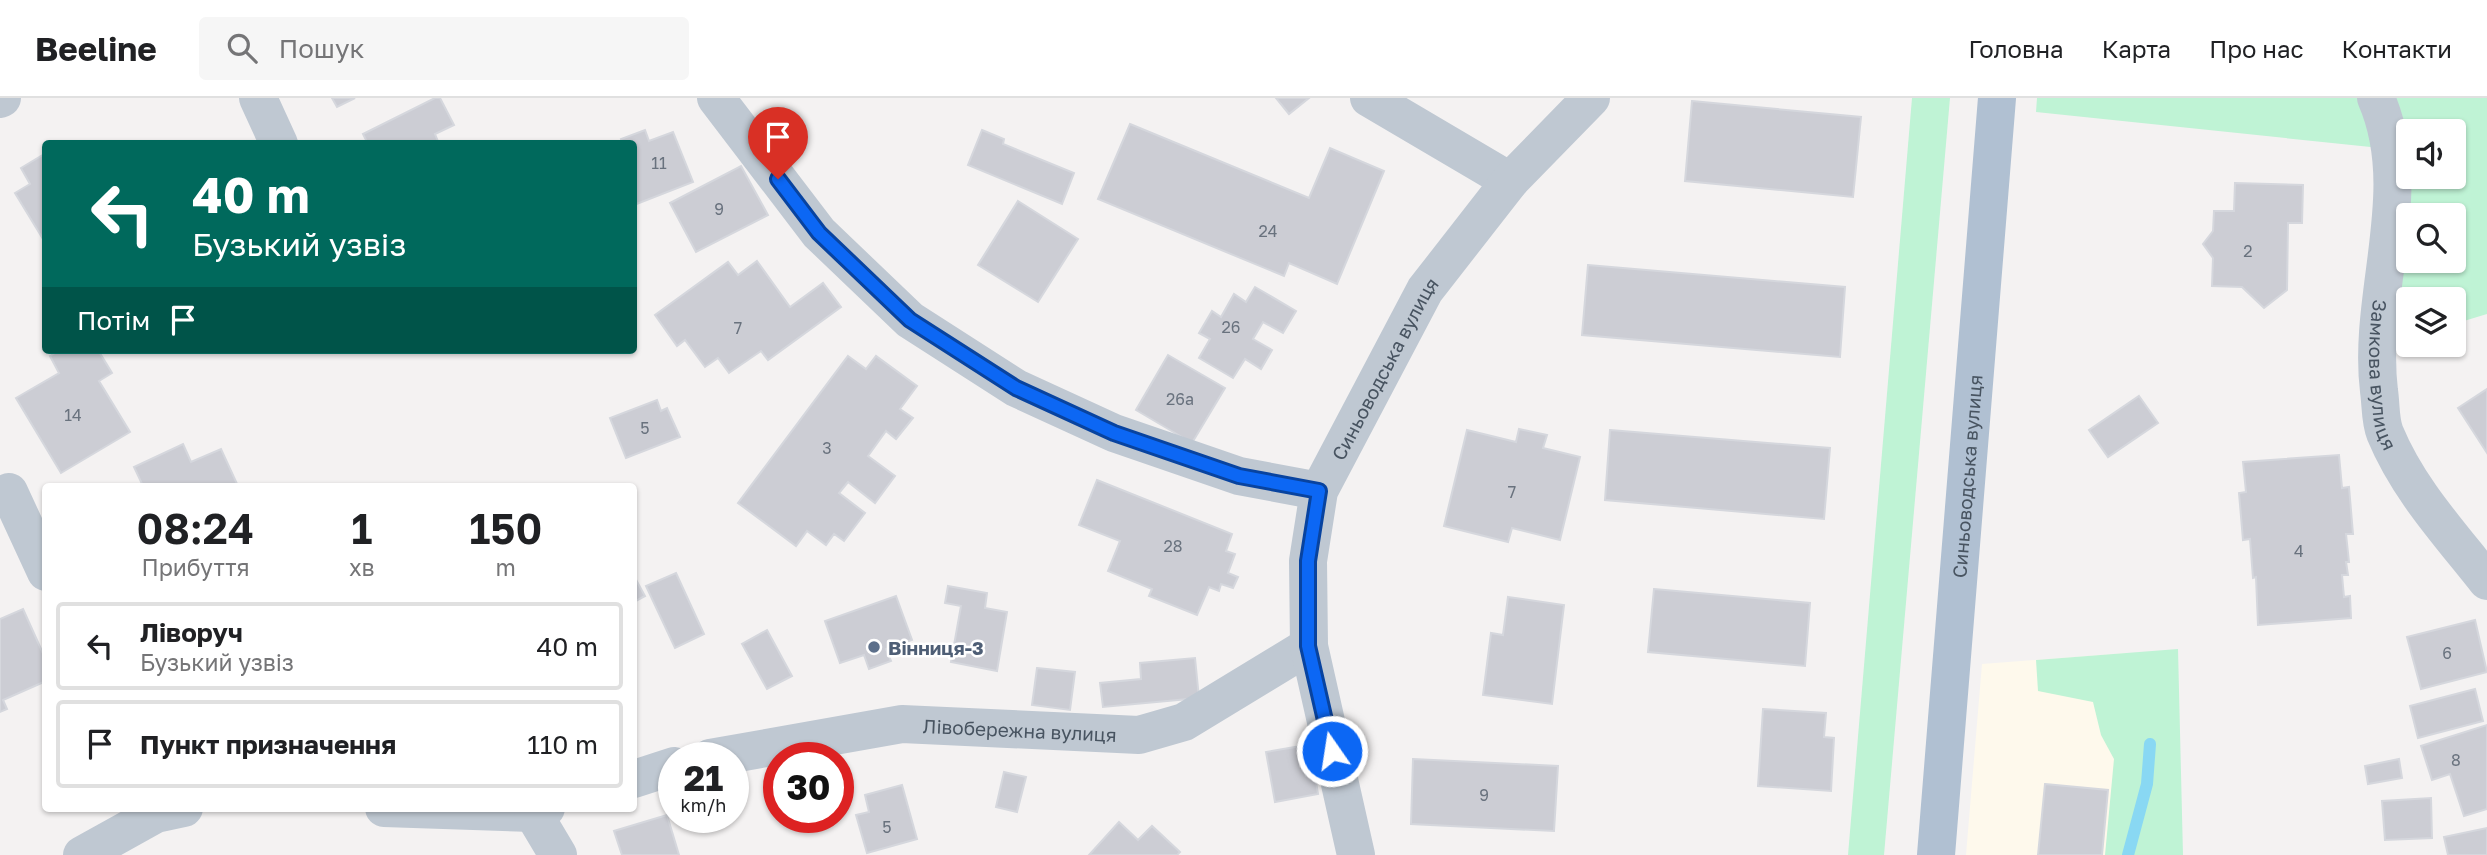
<!DOCTYPE html>
<html lang="uk">
<head>
<meta charset="utf-8">
<style>
  :root { --surface:#fff; --page:#f6f6f6; --text:#202124; --muted:#757577; --line:#e0e0e0 }
  body { margin:0; font-family:"Golos Text",sans-serif; background:var(--page); color:var(--text); height:100vh; display:flex; flex-direction:column; font-size:26px; white-space:nowrap }
  * { box-sizing:border-box; margin:0 }
  p { font-size:23px; color:var(--muted) }
  .icon { flex:none; width:38px; height:38px; fill:none; stroke:currentColor; stroke-width:2; stroke-linecap:round; stroke-linejoin:round }
  .map { position:relative; flex:1; overflow:hidden }
  .panel { position:absolute; left:42px; top:385px; width:595px; height:329px; display:flex; flex-direction:column; background:var(--surface); border-radius:7px; box-shadow:0 2px 5px #0004 }
  .panel>* { flex:none }
  .hud { position:absolute; left:42px; top:42px; width:595px; height:214px; border-radius:7px; box-shadow:0 2px 5px #0004; background:#00695c; color:#fff; overflow:hidden }
  .buttons { position:absolute; left:2396px; top:21px; display:grid; gap:14px }
  .buttons a { display:grid; place-items:center; width:70px; height:70px; border-radius:7px; background:var(--surface); box-shadow:0 2px 5px #0004; font-size:35px }
  .speed { position:absolute; left:658px; top:644px; display:flex; gap:14px; font-size:35px; font-weight:700; text-align:center }
  .speed>* { display:grid; place-content:center; width:91px; height:91px; border-radius:50%; background:var(--surface); box-shadow:0 2px 5px #0004; line-height:1 }
  .speed small { font-size:18px; font-weight:400 }
  .speed .limit { border:10px solid #d22; background:#fff; color:#111 }
  .pin { position:absolute; display:grid; place-items:center; width:60px; height:60px; color:#fff; margin:-72px -30px; border-radius:50% 50% 50% 0; rotate:-45deg; box-shadow:0 0 7px #0007 }
  .pin .icon { rotate:45deg }
  .me { position:absolute; width:77px; margin:-38px; rotate:347deg; stroke-linejoin:round; filter:drop-shadow(0 0 5px #0008) }
  .turn { display:flex; align-items:center; gap:24px; height:147px; padding:0 35px; font-size:32px }
  .turn .icon { width:91px; height:91px; stroke-width:2.5 }
  .turn b { display:block; font-size:49px; line-height:60px }
  .then { display:flex; align-items:center; height:66px; padding:0 35px; background:#0003; gap:14px; font-size:26px }
  .eta { display:flex; justify-content:space-evenly; align-items:center; height:119px; text-align:center }
  .eta b { font-size:42px; font-weight:600; line-height:49px }
  ul { padding:0; list-style:none }
  li { display:flex; align-items:center; gap:21px; height:88px; margin:0 14px 10px; padding:0 21px; border:4px solid var(--line); border-radius:7px }
  li div { flex:1 }
  li b { display:block; font-size:26px }
  li em { font-style:normal }
  header { display:flex; align-items:center; gap:42px; box-sizing:border-box; height:98px; padding:0 35px; background:var(--surface); border-bottom:2px solid var(--line) }
  header strong { font-size:33px }
  nav { display:flex; gap:38px; margin-inline-start:auto; font-size:24px }
  .search { width:490px; height:63px; background:var(--page); display:flex; align-items:center; gap:18px; box-sizing:border-box; padding:0 24px; border-radius:7px; color:var(--muted); font-size:26px }
  .map>svg:first-child { display:block }
  .commercial { fill:#fef9ec }
  .green { fill:#bff3d5; fill-rule:evenodd }
  .lines { fill:none; stroke-linecap:round; stroke-linejoin:round }
  .stream { stroke:#89d8f3; stroke-width:12 }
  .building { fill:#cccdd4; stroke:#d5d7dd; stroke-width:2 }
  .minor { stroke:#bfc8d2; stroke-width:38 }
  .major { stroke:#b0c0d2; stroke-width:38 }
  .route-casing { stroke:#08439f; stroke-width:18 }
  .route { stroke:#0c67f4; stroke-width:12 }
  .service-dot { fill:#5c6f8a; stroke:#fff; stroke-width:2.5 }
  .labels { text-anchor:middle; dominant-baseline:central; stroke-width:5; stroke-linejoin:round; paint-order:stroke }
  .number-label { font-size:16px; fill:#69727e }
  .street-label { font-size:19px; fill:#485461; stroke:#fff }
  .service-label { font-size:19px; font-weight:bold; fill:#4e5e75; stroke:#fff; text-anchor:start }
</style>
</head>
<body>
<header>
<strong>Beeline</strong>
<div class="search"><svg class="icon" aria-label="search" viewBox="0 0 24 24"><circle cx="10" cy="10" r="6"/><path d="M15 15l6 6"/></svg>Пошук</div>
<nav><a>Головна</a><a>Карта</a><a>Про нас</a><a>Контакти</a></nav>
</header>
<div class="map">
<svg width="2487" height="757" viewBox="0 0 2487 757">
  <rect width="100%" height="100%" fill="#f4f2f2"/>
  <path class="commercial" d="M2127,555L2113,757H1966L1982,566Z"/>
  <g class="green">
    <path d="M1912,0H1950L1884,757H1848Z"/>
    <path d="M2037,0H2487V216L2454,226V201H2408V232L2378,233L2390,51L2036,14ZM2408,33H2454V79H2408ZM2408,117H2454V163H2408Z"/>
    <path d="M2178,551L2183,757H2105L2114,661L2101,637L2093,604L2038,593L2036,562Z"/>
  </g>
  <g class="lines">
    <path class="stream" d="M2128,757L2147,686L2150,646"/>
  </g>
  <g class="building">
    <path d="M332,0H355L337,9Z"/>
    <path d="M435,0H440L454,27L435,36L439,46H368L363,36Z"/>
    <path d="M1276,0H1309L1289,16Z"/>
    <path d="M1692,3L1861,19L1853,99L1685,83Z"/>
    <path d="M1130,26L1309,100L1330,50L1384,73L1337,186L1289,165L1284,178L1098,101Z"/>
    <path d="M645,32L649,43L673,34L693,84L634,107V46H623L621,41Z"/>
    <path d="M982,32L1004,41L1003,46L1074,75L1062,106L968,67Z"/>
    <path d="M46,55V146L15,95L30,86L21,70Z"/>
    <path d="M741,68L768,117L696,154L670,105Z"/>
    <path d="M2235,85L2303,87L2302,125H2288L2287,192L2264,210L2242,189L2212,188L2213,160L2203,146L2213,133L2214,113H2234Z"/>
    <path d="M1018,103L1078,141L1038,204L978,167Z"/>
    <path d="M757,163L790,209L823,185L841,209L768,262L761,253L729,275L718,260L705,269L685,242L677,248L655,217L728,164L738,177Z"/>
    <path d="M1588,167L1845,189L1840,259L1582,237Z"/>
    <path d="M1255,189L1296,213L1283,235L1263,224L1253,241L1272,252L1261,271L1245,261L1233,280L1199,260L1210,241L1199,235L1212,213L1221,219L1234,196L1246,204Z"/>
    <path d="M60,252H98L112,275L99,283L130,334L61,375L16,300L59,275L50,258Z"/>
    <path d="M1168,257L1225,290L1192,345L1136,312Z"/>
    <path d="M848,258L866,271L876,258L917,288L900,311L913,320L896,341L886,333L868,358L895,378L875,405L848,384L839,395L865,415L844,443L834,436L826,447L807,433L796,448L738,405Z"/>
    <path d="M2487,291V355L2458,310Z"/>
    <path d="M2139,298L2158,325L2108,359L2089,332Z"/>
    <path d="M657,302L661,313L667,310L680,339L626,360L610,320Z"/>
    <path d="M1519,331L1547,337L1543,350L1580,359L1560,442L1512,430L1508,444L1444,428L1467,332L1516,344Z"/>
    <path d="M1610,332L1830,350L1824,421L1605,402Z"/>
    <path d="M183,346L191,364L221,351L238,388H143L134,369Z"/>
    <path d="M2339,357L2342,390L2349,389L2353,436H2346L2349,464H2346L2348,477H2342L2344,499L2350,498L2351,520L2258,527L2256,479L2253,480L2250,441L2243,442L2239,395L2246,394L2243,364Z"/>
    <path d="M1097,382L1232,436L1226,453L1235,456L1228,475L1238,479L1233,490L1221,486L1219,493L1209,489L1197,517L1149,498L1152,491L1108,473L1120,443L1079,427Z"/>
    <path d="M676,475L704,536L675,550L646,488Z"/>
    <path d="M634,478L645,498L634,504Z"/>
    <path d="M948,488L987,495L985,510L1007,514L997,573L951,564L961,508L945,505Z"/>
    <path d="M1654,491L1810,505L1805,568L1648,554Z"/>
    <path d="M896,498L912,542L886,551L891,563L869,571L864,557L840,565L825,523Z"/>
    <path d="M1508,499L1564,507L1552,606L1483,597L1491,535L1503,537Z"/>
    <path d="M23,511L46,562V583L3,602L7,611L0,614V521Z"/>
    <path d="M2475,522L2487,574L2421,591L2407,539Z"/>
    <path d="M767,532L792,578L767,591L742,546Z"/>
    <path d="M1195,560L1199,600L1103,609L1100,585L1141,581L1140,565Z"/>
    <path d="M1037,570L1075,574L1070,612L1032,607Z"/>
    <path d="M2475,591L2483,623L2418,640L2410,608Z"/>
    <path d="M1763,611L1826,615L1824,639L1834,640L1831,693L1758,688Z"/>
    <path d="M2487,627V711L2464,718L2450,676L2432,682L2421,648Z"/>
    <path d="M1301,648L1306,678L1315,677L1318,696L1275,704L1266,654Z"/>
    <path d="M1413,661L1558,668L1554,733L1411,726Z"/>
    <path d="M2399,661L2402,680L2368,686L2365,668Z"/>
    <path d="M1004,674L1026,679L1017,714L996,709Z"/>
    <path d="M2045,686L2108,692L2102,757H2038Z"/>
    <path d="M902,687L917,741L867,755L856,717L869,714L865,697Z"/>
    <path d="M2431,700L2432,740L2385,742L2382,703Z"/>
    <path d="M667,717L679,757H622L614,733Z"/>
    <path d="M1119,724L1138,742L1152,728L1180,754L1177,757H1089Z"/>
    <path d="M2487,730V757H2448L2444,739Z"/>
  </g>
  <g class="lines">
    <g class="minor">
      <path d="M258,0L279,46"/>
      <path d="M716,0L819,135L910,222L1016,290L1114,335L1239,378L1319,393"/>
      <path d="M1369,0L1510,83"/>
      <path id="s1" d="M2376,0C2417,94 2367,196 2379,293C2381,306 2380,323 2385,335C2408,391 2450,436 2487,483"/>
      <path d="M0,1L2,0"/>
      <path d="M9,394L46,474"/>
      <path id="s2" d="M710,660L902,626L1139,637L1184,624L1309,548"/>
      <path d="M634,681L674,668"/>
      <path d="M384,710L533,715L546,710"/>
      <path d="M533,715L558,757"/>
      <path d="M82,757L156,716L184,710"/>
      <path id="s3" d="M1356,757L1309,548L1308,463L1319,393L1425,192L1510,83L1591,0"/>
    </g>
    <path class="major" id="s4" d="M1936,757L1997,0"/>
  </g>
  <g class="lines">
    <defs>
      <path id="route" d="M778,81L819,135L910,222L1016,290L1114,335L1239,378L1319,393L1308,463V548L1332,653"/>
    </defs>
    <use href="#route" class="route-casing"/>
    <use href="#route" class="route"/>
  </g>
  <circle class="service-dot" cx="874" cy="549" r="7"/>
  <g class="labels">
    <g class="number-label">
      <text x="659" y="65">11</text>
      <text x="719" y="111">9</text>
      <text x="1268" y="133">24</text>
      <text x="2248" y="153">2</text>
      <text x="1231" y="229">26</text>
      <text x="738" y="230">7</text>
      <text x="1180" y="301">26а</text>
      <text x="73" y="317">14</text>
      <text x="645" y="330">5</text>
      <text x="827" y="350">3</text>
      <text x="1512" y="394">7</text>
      <text x="1173" y="448">28</text>
      <text x="2299" y="453">4</text>
      <text x="2447" y="555">6</text>
      <text x="2456" y="662">8</text>
      <text x="1484" y="697">9</text>
      <text x="887" y="729">5</text>
    </g>
    <g class="street-label">
      <text stroke="none"><textPath href="#s3" startOffset="509">Синьоводська вулиця</textPath></text>
      <text stroke="none"><textPath href="#s1" startOffset="280">Замкова вулиця</textPath></text>
      <text stroke="none"><textPath href="#s4" startOffset="380">Синьоводська вулиця</textPath></text>
      <text stroke="none"><textPath href="#s2" startOffset="313">Лівобережна вулиця</textPath></text>
    </g>
    <g class="service-label">
      <text x="888" y="549">Вінниця-3</text>
    </g>
  </g>
</svg>
<div class="buttons">
<a><svg class="icon" aria-label="sound" viewBox="0 0 24 24"><path d="M4 9h4l5-4v14l-5-4H4zM17 9q2 3 0 6"/></svg></a>
<a><svg class="icon" aria-label="search" viewBox="0 0 24 24"><circle cx="10" cy="10" r="6"/><path d="M15 15l6 6"/></svg></a>
<a><svg class="icon" aria-label="layers" viewBox="0 0 24 24"><path d="M12 4l9 5-9 5-9-5zM3 14l9 5 9-5"/></svg></a>
</div>
<div class="speed"><div>21<small>km/h</small></div><div class="limit">30</div></div>
<div class="pin" style="left:778px;top:81px;background:#d93025"><svg class="icon" aria-label="arrive" viewBox="0 0 24 24"><path d="M6 21V4h12l-3 4 3 4H6"/></svg></div>
<svg class="me" style="left:1332px;top:653px" viewBox="-20 -20 40 40"><circle r="17" fill="#0c67f4" stroke="#fff" stroke-width="3"/><path d="M0-11L8 9 0 5-8 9z" fill="#fff"/></svg>
<div class="hud">
<div class="turn"><svg class="icon" aria-label="left" viewBox="0 0 24 24"><path d="M17 20v-9H6M10 6l-5 5 5 5"/></svg><div><b>40 m</b>Бузький узвіз</div></div>
<div class="then">Потім<svg class="icon" aria-label="arrive" viewBox="0 0 24 24"><path d="M6 21V4h12l-3 4 3 4H6"/></svg></div>
</div>
<section class="panel">
<div class="eta">
<div><b>08:24</b><p>Прибуття</p></div>
<div><b>1</b><p>хв</p></div>
<div><b>150</b><p>m</p></div>
</div>
<ul>
<li><svg class="icon" aria-label="left" viewBox="0 0 24 24"><path d="M17 20v-9H6M10 6l-5 5 5 5"/></svg><div><b>Ліворуч</b><p>Бузький узвіз</p></div><em>40 m</em></li>
<li><svg class="icon" aria-label="arrive" viewBox="0 0 24 24"><path d="M6 21V4h12l-3 4 3 4H6"/></svg><div><b>Пункт призначення</b></div><em>110 m</em></li>
</ul>
</section>
</div>
</body>
</html>
